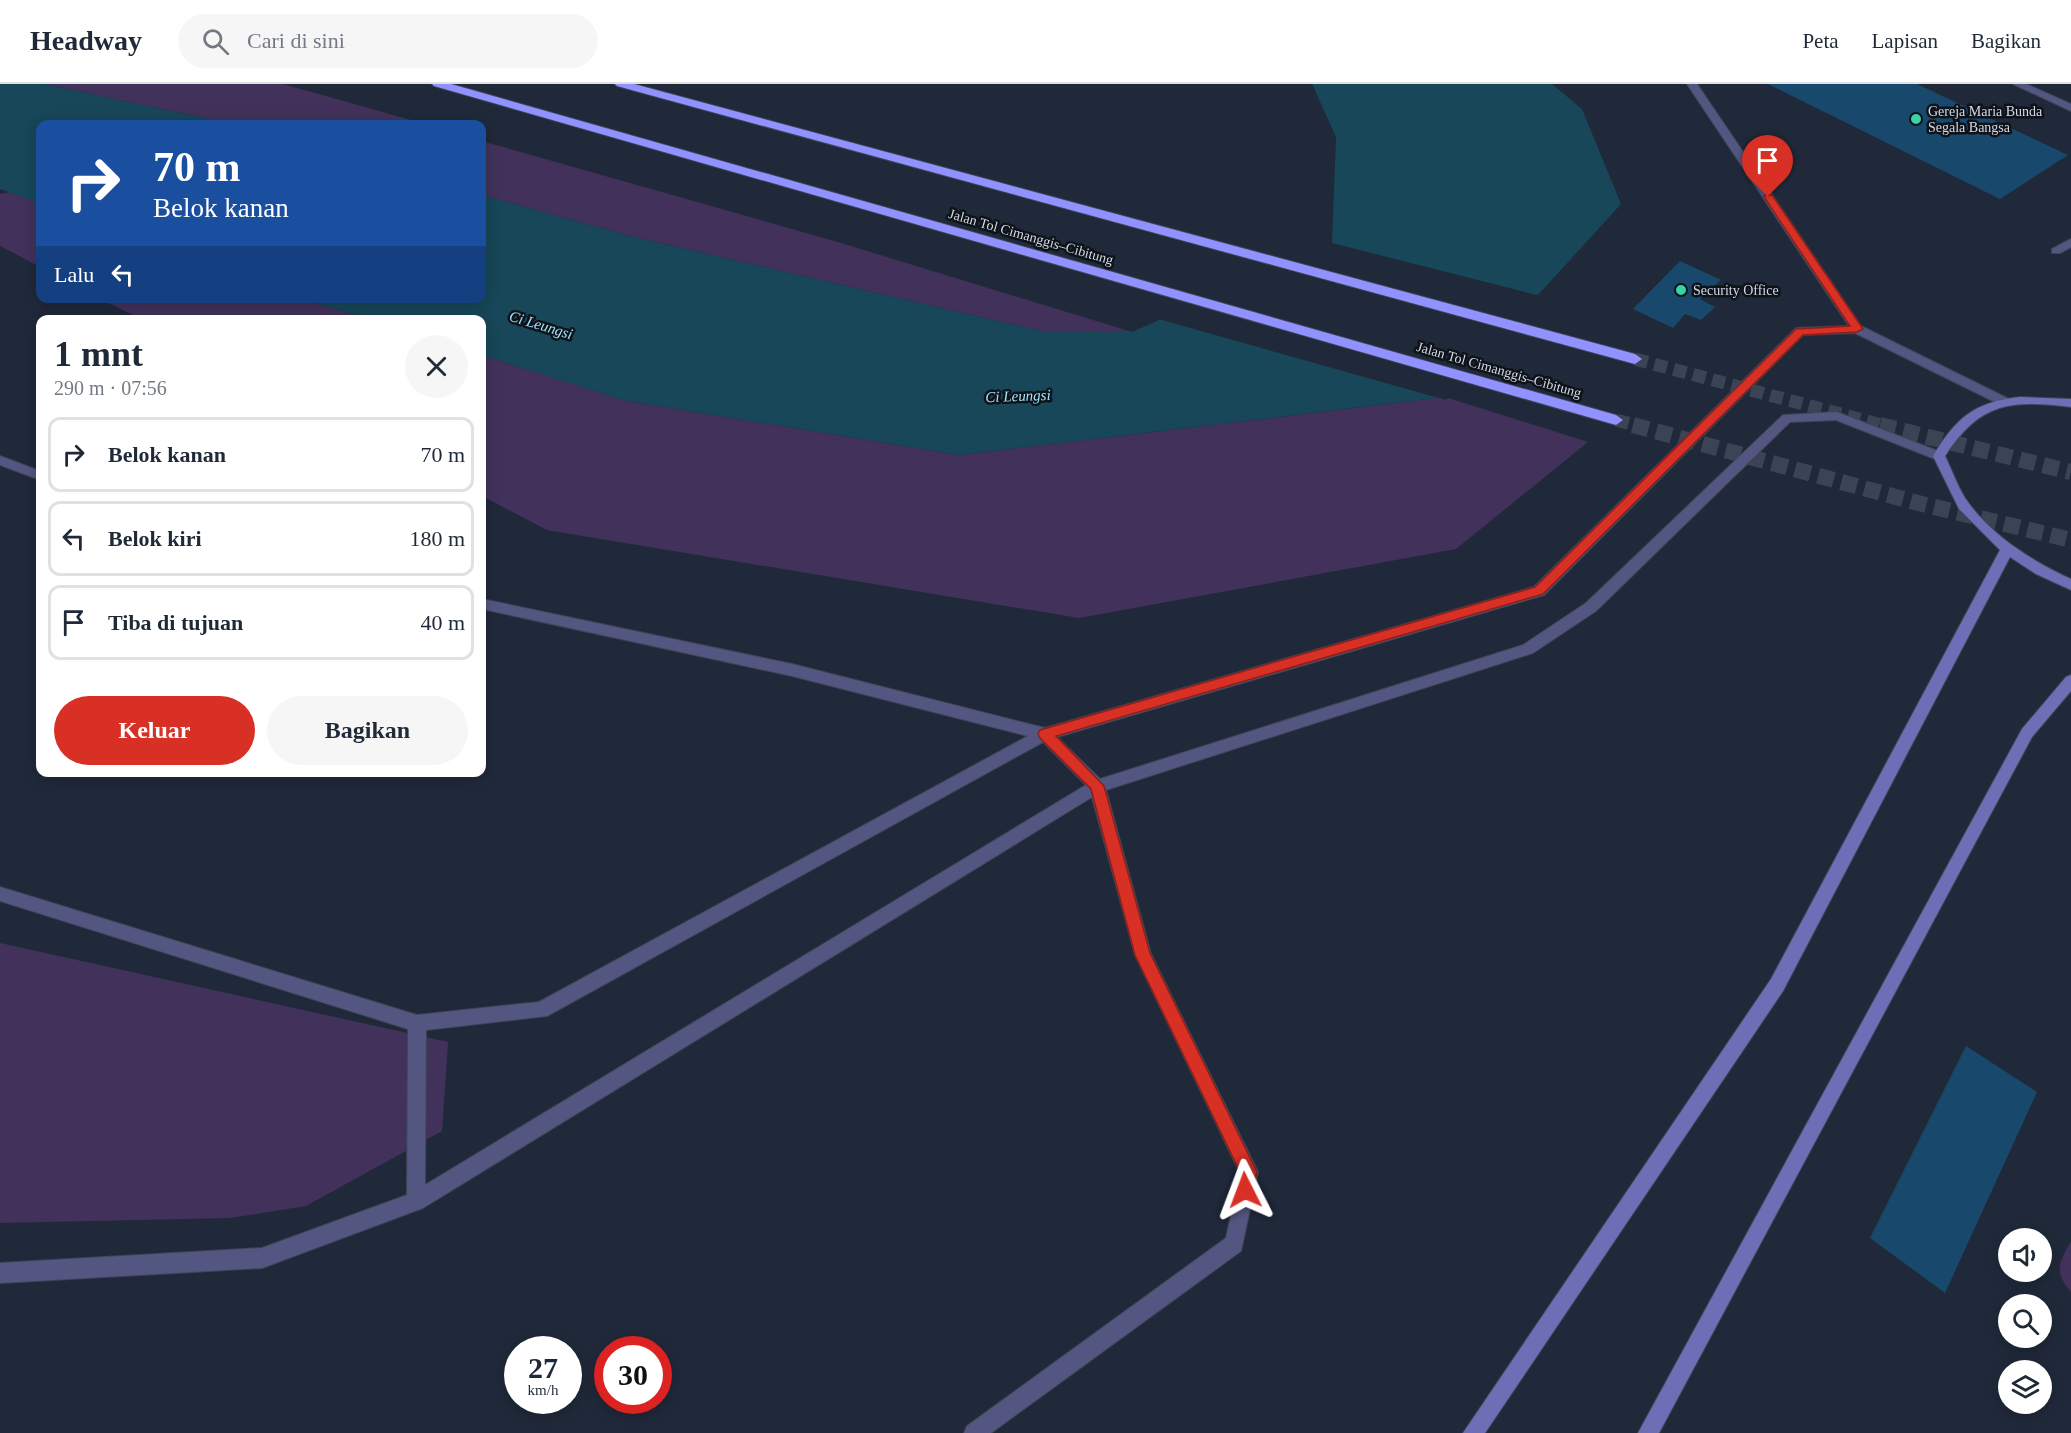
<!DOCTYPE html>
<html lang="id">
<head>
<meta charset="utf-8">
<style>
  :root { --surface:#fff; --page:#f6f6f7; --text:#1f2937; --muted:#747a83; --line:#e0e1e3; --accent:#d93025 }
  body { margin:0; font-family:"Times New Roman",serif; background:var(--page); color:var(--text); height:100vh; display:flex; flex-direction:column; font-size:22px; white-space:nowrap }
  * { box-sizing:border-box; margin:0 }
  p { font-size:20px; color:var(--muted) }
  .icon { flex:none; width:33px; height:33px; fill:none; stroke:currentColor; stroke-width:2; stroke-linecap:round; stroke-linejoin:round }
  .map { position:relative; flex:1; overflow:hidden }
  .panel { position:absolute; left:36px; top:231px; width:450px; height:462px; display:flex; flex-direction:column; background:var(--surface); border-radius:12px; box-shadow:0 3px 15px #0003 }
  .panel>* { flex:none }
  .guide { position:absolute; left:36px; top:36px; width:450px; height:183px; border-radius:12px; box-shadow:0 3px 15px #0003; background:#1a4fa0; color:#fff; overflow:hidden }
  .controls { position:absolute; left:1998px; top:1144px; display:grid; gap:12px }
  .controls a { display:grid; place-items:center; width:54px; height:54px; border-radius:50%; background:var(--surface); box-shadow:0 3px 15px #0003; font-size:30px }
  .speed { position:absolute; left:504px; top:1252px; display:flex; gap:12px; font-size:30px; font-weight:700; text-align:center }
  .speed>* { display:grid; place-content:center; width:78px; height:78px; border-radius:50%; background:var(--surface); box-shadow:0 3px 15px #0003; line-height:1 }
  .speed small { font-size:15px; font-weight:400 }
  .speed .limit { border:9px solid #d22; background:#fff; color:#111 }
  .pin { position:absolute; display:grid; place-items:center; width:51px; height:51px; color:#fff; margin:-62px -26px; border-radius:50% 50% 50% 0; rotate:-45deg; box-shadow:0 0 6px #0007 }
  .pin .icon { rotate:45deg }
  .me { position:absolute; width:66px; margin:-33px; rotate:357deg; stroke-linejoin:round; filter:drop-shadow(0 0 4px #0008) }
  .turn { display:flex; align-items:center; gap:21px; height:126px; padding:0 18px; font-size:27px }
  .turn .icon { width:78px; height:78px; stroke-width:2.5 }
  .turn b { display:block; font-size:42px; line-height:51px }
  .then { display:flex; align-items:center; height:57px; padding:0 18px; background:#0003; gap:12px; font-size:22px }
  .round { display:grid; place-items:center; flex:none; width:63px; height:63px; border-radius:32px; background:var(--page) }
  .overview { display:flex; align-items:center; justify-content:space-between; height:102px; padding:0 18px }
  h1 { font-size:36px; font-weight:800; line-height:45px }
  .action { display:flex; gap:12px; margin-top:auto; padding:12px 18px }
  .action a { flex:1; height:69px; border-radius:36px; background:var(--accent); color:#fff; font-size:24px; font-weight:800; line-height:69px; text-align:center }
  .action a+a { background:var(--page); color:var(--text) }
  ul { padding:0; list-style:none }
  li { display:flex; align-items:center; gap:18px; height:75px; margin:0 12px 9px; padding:0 6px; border:3px solid var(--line); border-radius:12px }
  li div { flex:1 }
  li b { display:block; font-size:22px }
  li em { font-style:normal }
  header { display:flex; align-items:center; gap:36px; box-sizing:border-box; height:84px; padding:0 30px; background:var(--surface); border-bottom:2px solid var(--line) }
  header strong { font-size:28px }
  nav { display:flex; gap:33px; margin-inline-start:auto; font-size:21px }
  .search { width:420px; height:54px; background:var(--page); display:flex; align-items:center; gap:15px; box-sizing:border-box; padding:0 21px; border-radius:33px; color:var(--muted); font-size:22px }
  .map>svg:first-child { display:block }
  .green { fill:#42325b }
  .water { fill:#174758 }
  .pier { fill:#20293a }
  .building { fill:#18486b }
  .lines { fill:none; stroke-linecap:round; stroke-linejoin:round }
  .highway-tunnel-far1 { stroke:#3b4454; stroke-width:13; stroke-dasharray:13 7; stroke-linecap:butt }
  .highway-tunnel { stroke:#3b4454; stroke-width:16; stroke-dasharray:16 8; stroke-linecap:butt }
  .lane-casing { stroke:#3d4555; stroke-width:2 }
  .street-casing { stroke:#3d4555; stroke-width:2 }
  .secondary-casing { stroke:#3d4555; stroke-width:2 }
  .highway-casing { stroke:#3d4555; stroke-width:2 }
  .lane { fill:#545682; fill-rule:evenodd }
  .street { fill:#545682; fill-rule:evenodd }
  .secondary { fill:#6d6eb5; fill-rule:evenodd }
  .highway { fill:#9191ff; fill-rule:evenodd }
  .route { fill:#d93025; stroke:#8d1f18; stroke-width:1.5 }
  .poi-dot { fill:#38d4a6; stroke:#0e1219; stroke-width:2 }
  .labels { text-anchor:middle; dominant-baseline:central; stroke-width:5; stroke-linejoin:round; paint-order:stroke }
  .far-poi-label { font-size:14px; fill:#d4dae5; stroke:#0e1219; text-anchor:start }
  .far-street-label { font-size:14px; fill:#d4dae5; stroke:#0e1219 }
  .far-water-label { font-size:15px; font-style:italic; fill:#a0e4fe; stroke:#0e1219 }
</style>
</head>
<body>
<header>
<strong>Headway</strong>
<div class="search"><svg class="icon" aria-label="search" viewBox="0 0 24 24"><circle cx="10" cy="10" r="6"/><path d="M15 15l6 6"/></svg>Cari di sini</div>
<nav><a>Peta</a><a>Lapisan</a><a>Bagikan</a></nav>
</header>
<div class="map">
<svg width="2071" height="1349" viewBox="0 0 2071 1349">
  <rect width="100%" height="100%" fill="#20293a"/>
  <g class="green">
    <path d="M45,0H283L425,40H232Z"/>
    <path d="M482,57L841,159L1132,248H1045L634,153L482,111Z"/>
    <path d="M11,108L40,119V183L0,162V110Z"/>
    <path d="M100,215H303L368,235H141Z"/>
    <path d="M482,271L622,316L959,371L1445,313L1588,358L1456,465L1079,534L547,446L482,412Z"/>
    <path d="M0,859L448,958L442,1047L306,1122L230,1134L0,1139Z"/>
    <path d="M2071,1158V1208C2054,1188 2058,1179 2071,1158Z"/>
  </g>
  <g class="water">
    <path d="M0,0H45L232,40H40V119L0,105Z"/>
    <path d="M1312,0H1552L1582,25L1621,120L1445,313L959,371L622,316L482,271V236L368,235L303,215L482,214V111L634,153L1045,248H1132L1332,159L1336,53Z"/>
  </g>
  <path class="pier" d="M1328,158L1541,212L1446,316L1155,234Z"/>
  <g class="building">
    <path d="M1768,0H1917L2068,71L2000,115Z"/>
    <path d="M1680,177L1721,196L1700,215L1715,223L1701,236L1685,230L1673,244L1633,225Z"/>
    <path d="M1966,962L2037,1008L1945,1209L1870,1154Z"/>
  </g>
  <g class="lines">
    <g class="highway-tunnel-far1">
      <path d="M1635,275L1885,342"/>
      <path d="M1616,336L1639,342"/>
    </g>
    <g class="highway-tunnel">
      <path d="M1633,341L1918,419L2071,456"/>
      <path d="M1880,341L2071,388"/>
    </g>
    <defs>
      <path id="lane" d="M2071,155V163L2060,169H2052V165Z"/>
      <g id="street">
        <path d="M1687,0H1697L1861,242L2009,315L2011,318L2005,322L2001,321L1855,249L1803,251L1544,511L1057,653L1100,695L1523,561L1586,519L1783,331L1837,328L1943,369L1945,372L1943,375H1935L1836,336L1790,338L1596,527L1533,569L1106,706L1151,870L1258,1088L1241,1167L991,1349H964L967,1342L1226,1154L1240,1089L1135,871L1092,713L423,1124L262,1184L0,1199V1179L262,1164L407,1111L408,945L0,817V803L417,931L539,918L1028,652L792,592L482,525V515L792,580L1045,644L1534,503L1796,244L1849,242ZM1043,658L1086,701L425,1101L426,946L547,932Z"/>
        <path d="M2013,0H2026L2071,20V27Z"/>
        <path d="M0,372L40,387V396L0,381Z"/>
      </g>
      <g id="secondary">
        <path d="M2020,313L2071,315V323C2009,316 1981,318 1945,372C1952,386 1957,401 1965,414C1990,451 2032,477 2071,495V506L2036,490L2010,473L1783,907L1485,1349H1463L1771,895L2000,466L1959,425L1933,372C1956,334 1974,318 2020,313Z"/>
        <path d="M2071,591V607L2032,653L1659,1349H1638L2022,645L2066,593Z"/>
      </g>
      <g id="highway">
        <path d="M432,0H451L1616,331L1623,336L1616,341L434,2Z"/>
        <path d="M615,0H634L1635,270L1642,275L1635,280L617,2Z"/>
      </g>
    </defs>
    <use href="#lane" class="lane-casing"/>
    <use href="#street" class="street-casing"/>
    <use href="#secondary" class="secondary-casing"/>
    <use href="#highway" class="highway-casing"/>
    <use href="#lane" class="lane"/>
    <use href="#street" class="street"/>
    <use href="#secondary" class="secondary"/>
    <use href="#highway" class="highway"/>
  </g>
  <path class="route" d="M1765,111H1772L1863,245L1857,248L1803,251L1543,510L1056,652L1104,702L1150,869L1257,1088L1251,1112L1245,1114L1239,1112L1237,1106L1240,1088L1135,871L1091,705L1040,654L1038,650L1040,646L1535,503L1796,245L1850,242L1764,113Z"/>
  <g class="poi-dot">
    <circle cx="1916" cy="35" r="6"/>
    <circle cx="1681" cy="206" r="6"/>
  </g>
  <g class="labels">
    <g class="far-poi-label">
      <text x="1928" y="27">Gereja Maria Bunda<tspan x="1928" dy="16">Segala Bangsa</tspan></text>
      <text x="1693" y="206">Security Office</text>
    </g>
    <g class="far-street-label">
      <text transform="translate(1031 153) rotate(16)">Jalan Tol Cimanggis–Cibitung</text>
      <text transform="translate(1499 286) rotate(16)">Jalan Tol Cimanggis–Cibitung</text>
    </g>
    <g class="far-water-label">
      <text transform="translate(541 241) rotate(17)">Ci Leungsi</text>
      <text transform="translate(1018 312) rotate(-2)">Ci Leungsi</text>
    </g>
  </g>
</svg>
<div class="controls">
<a><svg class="icon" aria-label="sound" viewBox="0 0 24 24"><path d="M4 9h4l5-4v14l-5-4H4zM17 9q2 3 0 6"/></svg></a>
<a><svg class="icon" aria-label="search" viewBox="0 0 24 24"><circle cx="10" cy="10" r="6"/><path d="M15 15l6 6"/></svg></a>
<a><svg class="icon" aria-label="layers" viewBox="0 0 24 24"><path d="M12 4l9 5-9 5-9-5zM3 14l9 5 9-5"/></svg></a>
</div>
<div class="speed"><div>27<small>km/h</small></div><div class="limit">30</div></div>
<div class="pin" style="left:1768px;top:113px;background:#d93025"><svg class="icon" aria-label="arrive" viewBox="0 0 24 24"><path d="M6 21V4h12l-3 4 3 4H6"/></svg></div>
<svg class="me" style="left:1245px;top:1106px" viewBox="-20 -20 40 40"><path d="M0-17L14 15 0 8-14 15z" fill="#d93025" stroke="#fff" stroke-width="4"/></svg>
<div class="guide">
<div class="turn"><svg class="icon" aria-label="right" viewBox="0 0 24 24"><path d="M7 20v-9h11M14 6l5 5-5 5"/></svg><div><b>70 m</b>Belok kanan</div></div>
<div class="then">Lalu<svg class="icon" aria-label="left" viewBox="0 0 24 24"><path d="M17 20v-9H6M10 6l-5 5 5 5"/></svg></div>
</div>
<section class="panel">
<div class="overview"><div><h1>1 mnt</h1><p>290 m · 07:56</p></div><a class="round"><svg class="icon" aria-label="close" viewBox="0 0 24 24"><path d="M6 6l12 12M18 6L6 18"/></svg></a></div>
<ul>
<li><svg class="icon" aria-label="right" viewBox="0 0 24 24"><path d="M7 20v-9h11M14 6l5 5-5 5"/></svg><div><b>Belok kanan</b></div><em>70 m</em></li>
<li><svg class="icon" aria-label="left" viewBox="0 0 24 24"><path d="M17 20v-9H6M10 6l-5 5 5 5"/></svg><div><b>Belok kiri</b></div><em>180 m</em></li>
<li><svg class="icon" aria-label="arrive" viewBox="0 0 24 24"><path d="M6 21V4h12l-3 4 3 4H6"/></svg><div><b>Tiba di tujuan</b></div><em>40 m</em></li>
</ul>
<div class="action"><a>Keluar</a><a>Bagikan</a></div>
</section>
</div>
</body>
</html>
